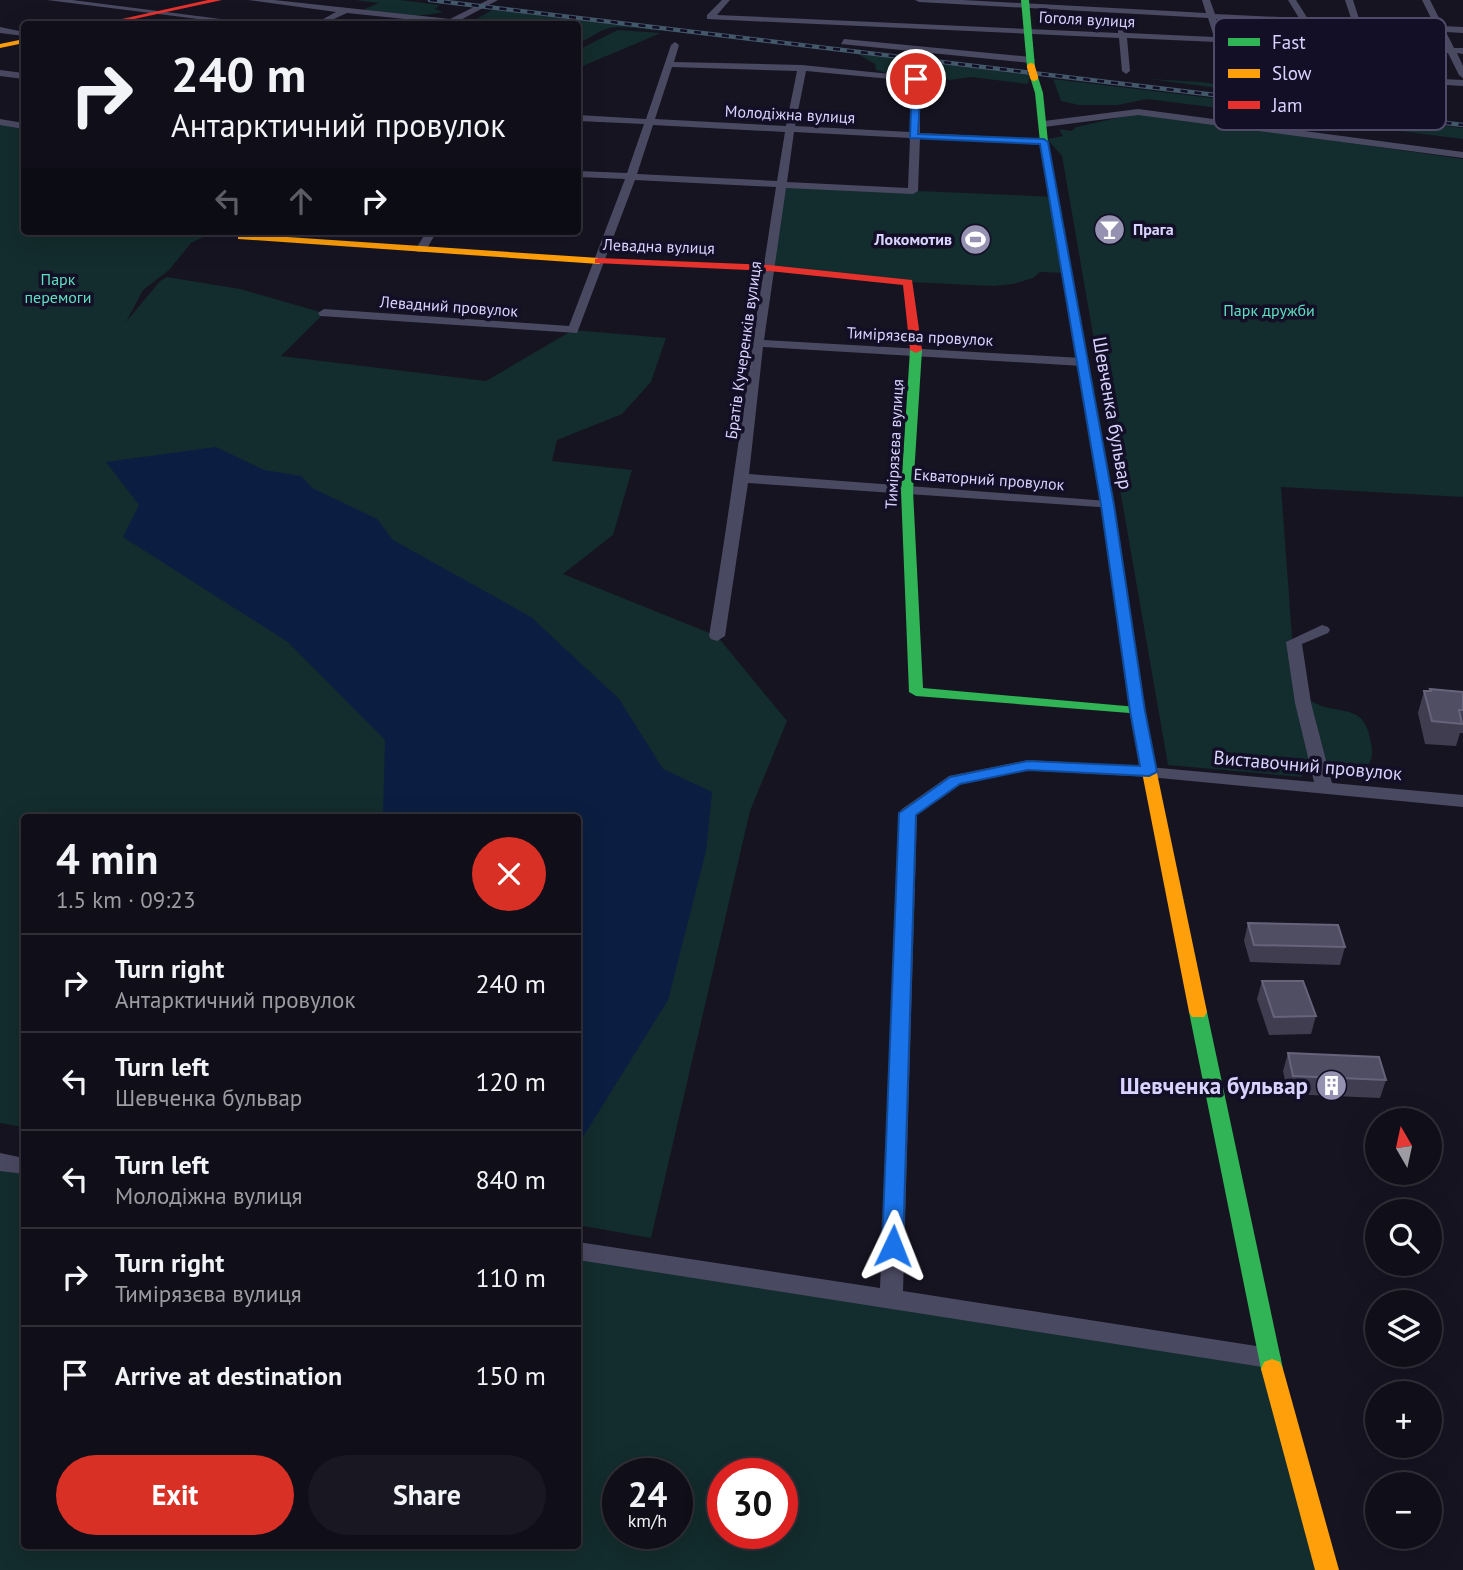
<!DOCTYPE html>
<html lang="en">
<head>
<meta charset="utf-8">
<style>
  :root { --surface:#100f19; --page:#191822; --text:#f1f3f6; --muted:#9c9ca2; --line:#302f38; --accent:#d93025 }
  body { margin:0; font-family:"PT Sans",sans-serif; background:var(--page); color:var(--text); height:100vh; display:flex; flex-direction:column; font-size:26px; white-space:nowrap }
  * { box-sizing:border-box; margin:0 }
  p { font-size:23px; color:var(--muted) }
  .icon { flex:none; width:38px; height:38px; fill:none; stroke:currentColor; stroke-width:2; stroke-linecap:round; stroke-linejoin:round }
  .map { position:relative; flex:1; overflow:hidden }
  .drawer { position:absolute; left:21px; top:814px; width:560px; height:735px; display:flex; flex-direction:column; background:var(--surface); border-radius:7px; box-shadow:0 7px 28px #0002,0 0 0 2px var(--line) }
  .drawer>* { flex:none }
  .guide { position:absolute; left:21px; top:21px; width:560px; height:214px; border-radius:7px; box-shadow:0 7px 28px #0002,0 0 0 2px var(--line); background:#100f19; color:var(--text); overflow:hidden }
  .needle { width:46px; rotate:351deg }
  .tools { position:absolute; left:1365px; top:1108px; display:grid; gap:14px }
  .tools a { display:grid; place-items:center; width:77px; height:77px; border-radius:50%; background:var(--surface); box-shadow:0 7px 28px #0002,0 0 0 2px var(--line); font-size:35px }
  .speed { position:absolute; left:602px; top:1458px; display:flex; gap:14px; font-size:35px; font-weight:700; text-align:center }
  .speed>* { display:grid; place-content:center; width:91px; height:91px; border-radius:50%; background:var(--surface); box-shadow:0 7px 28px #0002,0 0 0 2px var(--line); line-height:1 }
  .speed small { font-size:18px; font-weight:400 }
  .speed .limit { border:10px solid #d22; background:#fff; color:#111 }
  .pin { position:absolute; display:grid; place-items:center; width:60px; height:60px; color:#fff; margin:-30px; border:4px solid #fff; border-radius:50%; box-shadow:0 2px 7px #0007 }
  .me { position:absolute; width:77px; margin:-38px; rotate:2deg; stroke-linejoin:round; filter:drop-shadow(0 0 5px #0008) }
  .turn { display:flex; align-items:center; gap:24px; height:147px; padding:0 35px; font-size:32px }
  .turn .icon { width:91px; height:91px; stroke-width:2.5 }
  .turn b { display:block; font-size:49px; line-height:60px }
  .lanes { display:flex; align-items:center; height:66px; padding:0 35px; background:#0003; justify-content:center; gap:35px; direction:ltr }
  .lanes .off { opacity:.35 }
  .round { display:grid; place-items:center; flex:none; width:74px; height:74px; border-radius:37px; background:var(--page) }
  .headline { display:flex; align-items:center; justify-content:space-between; height:119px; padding:0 35px }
  h1 { font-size:42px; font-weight:800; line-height:52px }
  .cta { display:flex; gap:14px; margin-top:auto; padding:14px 35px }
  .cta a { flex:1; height:80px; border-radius:42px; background:var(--accent); color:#fff; font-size:28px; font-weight:800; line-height:80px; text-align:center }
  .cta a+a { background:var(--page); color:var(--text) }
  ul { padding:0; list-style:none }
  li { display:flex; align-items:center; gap:21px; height:98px; padding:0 35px; border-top:2px solid var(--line) }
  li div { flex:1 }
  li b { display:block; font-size:26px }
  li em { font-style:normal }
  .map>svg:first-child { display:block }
  .green { fill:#132c2d; fill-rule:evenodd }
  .water { fill:#0b1e41 }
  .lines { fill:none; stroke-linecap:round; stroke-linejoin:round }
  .street { fill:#4a4962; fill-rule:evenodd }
  .fast { fill:#30b455; fill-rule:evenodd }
  .slow { fill:#ff9f0a; fill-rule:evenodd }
  .jam { fill:#e5322d; fill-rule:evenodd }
  .rail-casing { stroke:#43596b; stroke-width:4.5 }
  .rail { stroke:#130f26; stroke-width:2.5; stroke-dasharray:7; stroke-linecap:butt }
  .slow-bridge { stroke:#ff9f0a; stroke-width:8 }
  .wall { fill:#403d50 }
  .building { fill:#504e63; stroke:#66637b; stroke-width:2 }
  .route { fill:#1a73e8; stroke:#114b97; stroke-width:2 }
  .labels { text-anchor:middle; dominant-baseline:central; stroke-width:7; stroke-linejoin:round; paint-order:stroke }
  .far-street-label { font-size:16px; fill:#d9d4ff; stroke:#130f26 }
  .far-poi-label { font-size:16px; font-weight:bold; fill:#d9d4ff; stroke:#130f26; text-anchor:start }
  .far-park-label { font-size:16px; fill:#5fe0c0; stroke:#130f26 }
  .street-label { font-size:19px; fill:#d9d4ff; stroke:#130f26 }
  .near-poi-label { font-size:23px; font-weight:bold; fill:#d9d4ff; stroke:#130f26; text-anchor:end }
  .key { fill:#130f26; stroke:#4e4a67; stroke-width:2 }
  .key-label { font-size:19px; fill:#d9d4ff }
</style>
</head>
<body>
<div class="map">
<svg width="1463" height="1570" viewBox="0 0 1463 1570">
  <rect width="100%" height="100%" fill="#161421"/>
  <g class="green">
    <path d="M355,0H399L440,5L435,9L443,12C420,17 384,18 364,9L379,3Z"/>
    <path d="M492,10L658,29L661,31C645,30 624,25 609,28C597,31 588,41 578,42V24H500L504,21C491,18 481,25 468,24Z"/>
    <path d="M618,30L661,33L578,68V50Z"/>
    <path d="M858,54L1030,75L1028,84L971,77L950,80L923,73H887L876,70L875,64Z"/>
    <path d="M1053,79L1463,128V139L1147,99L1118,105H1079L1061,101Z"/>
    <path d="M1150,79L1201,82L1371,105L1368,108Z"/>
    <path d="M1139,113L1463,159V497L1281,487L1296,691C1305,697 1314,704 1325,707C1349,713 1364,709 1370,738C1372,749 1374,754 1369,764L1302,763V777L1168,765L1062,156L1047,139L1063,136L1059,129L1072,131L1076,127Z"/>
    <path d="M0,124L24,128V231H216L191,243L169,270L143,290L126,322L160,281L167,277L240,289L324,313L281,356L486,381L573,330L666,338L651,382L622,414L557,440L552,461L632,470L613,535L563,574L717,636L787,721L750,811L651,1238L578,1225V817H24V1127L0,1123Z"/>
    <path d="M782,185L1055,197L1067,273L1040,272L1033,278L1013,284L994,286L908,282L769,268Z"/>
    <path d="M0,1161L24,1165V1545H578V1251L1269,1358L1327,1570H0ZM618,1474H677V1533H618ZM723,1474H782V1533H723Z"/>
  </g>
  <path class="water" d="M216,447L264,470L301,476L312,488L377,519L393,540L531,617L619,699L663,769L712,792L706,851L668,1000L578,1145V817H383L385,740L288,642L123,537L139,505L106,462Z"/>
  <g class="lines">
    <g class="street">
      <path d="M47,0H72L259,24H238Z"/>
      <path d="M248,0H274L450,19L488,0H498L453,24L347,13L323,24H314L336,12Z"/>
      <path d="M722,0H730L717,15L1118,33V26L1122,23L1126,26L1127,33L1214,37L1208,18L919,2L915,0H963L1206,13L1202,0H1210L1215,14L1299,18L1288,0H1296L1308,19L1352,21L1345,0H1353L1360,22L1435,26L1422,0H1430L1443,26L1463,27V33L1446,32L1454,48H1463V54L1457,53L1463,66V78L1459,75L1448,53L1370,49L1379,76L1463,80V86L1381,81L1388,102L1383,105L1378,102L1372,81L1234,74L1235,82H1229L1216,42L1127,38L1130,71L1126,74L1122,71L1119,38L707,19V15ZM1216,19L1354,26L1359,44L1222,38ZM1362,27L1437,31L1445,48L1368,44ZM1224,43L1361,49L1370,76L1233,69Z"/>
      <path d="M0,27L24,32V36L0,33Z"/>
      <path d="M844,39L1031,57L1035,60L1031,63L841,44Z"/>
      <path d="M675,42L679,45L674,62L802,65L920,77V133L1044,139L1049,142L1044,145L920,138L918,191L913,194L786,188L764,340L1082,358L1088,362L1082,366L763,347L749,474L1108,501L1115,505L1113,508L748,483L725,636L717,641L711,639L709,636C734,487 752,337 776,187L635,180L577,333L320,316L318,313L324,309L569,326L625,179L578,177V171L627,173L644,124L578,121V115L646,119L671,45ZM672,67L797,71L786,126L655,119ZM806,71L912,81L910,132L795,126ZM653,125L785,132L777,181L637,174ZM794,132L910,138L908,188L787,182Z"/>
      <path d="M0,70L24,73V79L0,76Z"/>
      <path d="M1138,109L1463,152V158L1138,115L1044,127L1039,124L1044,121Z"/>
      <path d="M0,119L24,123V129L0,125Z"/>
      <path d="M427,231H437L425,252H417L415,250Z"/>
      <path d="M1322,625L1328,627L1330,630L1328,633L1302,644L1311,703L1332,783L1463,795V807L1149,777L1028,770L961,784L917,815L903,1291L1269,1348L1278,1351L1281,1358L1278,1365L1269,1368L578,1260V1242L880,1288L899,813L902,809L949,776L1028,760L1149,767L1314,782L1295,703L1286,642Z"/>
      <path d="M0,1153L24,1158V1174L0,1171Z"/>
    </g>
    <g class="fast">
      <path d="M1021,0H1029L1035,67L1031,69L1027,67Z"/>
      <path d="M1034,75L1038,77L1043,93L1048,142L1109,478L1103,482L1097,478L1040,142L1035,93L1030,77Z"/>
      <path d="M916,347L922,350L913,491L923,688L1137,707L1142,708L1144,711L1142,714L916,696L909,692L901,491L910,350Z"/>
      <path d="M1198,1006L1204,1007L1207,1012L1283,1369L1280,1376L1272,1379L1264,1376L1261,1369L1189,1012L1192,1007Z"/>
    </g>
    <g class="slow">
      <path d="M24,39V43L0,48V44Z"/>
      <path d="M241,234L599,258L604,261L599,264L238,239V235Z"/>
      <path d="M1103,474L1109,478L1144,711L1207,1012L1204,1017H1192L1189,1012L1130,711L1097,478Z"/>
      <path d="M1272,1359L1280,1362L1283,1369L1339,1570H1315L1261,1369L1264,1362Z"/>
    </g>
    <g class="jam">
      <path d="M208,0H222L111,24H99Z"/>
      <path d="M599,258L769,265L912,280L922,350L916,353L910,350L903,285L769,271L595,263V259Z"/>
    </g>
    <defs>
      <path id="rail" d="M430,0L1463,125"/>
    </defs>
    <use href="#rail" class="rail-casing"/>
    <use href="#rail" class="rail"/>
    <path class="slow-bridge" d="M1031,67L1034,77"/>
  </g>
  <g class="wall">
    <path d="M1430,689L1463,692V733H1460L1456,746L1425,744L1418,713L1424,691H1429Z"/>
    <path d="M1248,923L1345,947L1340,965L1250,962L1244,941Z"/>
    <path d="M1262,981L1316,1016L1311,1034L1269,1035L1257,999Z"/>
    <path d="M1288,1053L1386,1080L1380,1098L1288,1094L1283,1071Z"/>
  </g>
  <g class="building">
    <path d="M1430,689L1463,692V710H1459L1462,724L1432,721L1424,691H1431Z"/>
    <path d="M1248,923L1338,925L1345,947L1254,945Z"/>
    <path d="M1262,981H1303L1316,1016L1274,1017Z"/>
    <path d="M1288,1053L1379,1057L1386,1080L1293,1076Z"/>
  </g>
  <path class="route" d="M916,77L921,79L918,134L1044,139L1048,142L1114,505L1145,711L1157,772L1149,776L1028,770L960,784L916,815L903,1246L900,1252L893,1254L885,1252L882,1246L899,813L950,777L1028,761L1140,766L1130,711L1101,505L1040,144L910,138L912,79Z"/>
  <defs>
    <symbol id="bar-disc" viewBox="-11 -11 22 22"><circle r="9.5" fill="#9591b1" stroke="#130f26"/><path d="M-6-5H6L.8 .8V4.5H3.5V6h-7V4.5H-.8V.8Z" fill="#fff"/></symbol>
    <symbol id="stadium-disc" viewBox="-11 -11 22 22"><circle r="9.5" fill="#9591b1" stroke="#130f26"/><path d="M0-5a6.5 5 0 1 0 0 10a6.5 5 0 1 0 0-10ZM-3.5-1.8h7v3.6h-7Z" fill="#fff"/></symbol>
    <symbol id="building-disc" viewBox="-11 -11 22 22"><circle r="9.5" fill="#9591b1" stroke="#130f26"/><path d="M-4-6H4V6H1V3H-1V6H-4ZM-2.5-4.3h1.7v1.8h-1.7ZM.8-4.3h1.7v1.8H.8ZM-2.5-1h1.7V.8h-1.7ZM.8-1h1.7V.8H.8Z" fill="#fff"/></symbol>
  </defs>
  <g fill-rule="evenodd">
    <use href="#bar-disc" x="1092" y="212" width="35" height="35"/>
    <use href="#stadium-disc" x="958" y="222" width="35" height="35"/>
    <use href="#building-disc" x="1314" y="1068" width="35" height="35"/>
  </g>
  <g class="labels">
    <g class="far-street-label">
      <text transform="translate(1087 19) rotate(3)">Гоголя вулиця</text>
      <text transform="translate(790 114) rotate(3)">Молодіжна вулиця</text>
      <text transform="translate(659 246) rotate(2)">Левадна вулиця</text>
      <text transform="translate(449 306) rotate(4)">Левадний провулок</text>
      <text transform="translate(920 336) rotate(3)">Тимірязєва провулок</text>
      <text transform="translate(743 350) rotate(-82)">Братів Кучеренків вулиця</text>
      <text transform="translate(894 444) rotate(-87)">Тимірязєва вулиця</text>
      <text transform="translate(989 479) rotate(4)">Екваторний провулок</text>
    </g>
    <g class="far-poi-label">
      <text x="1133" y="229">Прага</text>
      <text x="952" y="239" text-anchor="end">Локомотив</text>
    </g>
    <g class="far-park-label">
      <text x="58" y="279">Парк<tspan x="58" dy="18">перемоги</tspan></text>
      <text x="1269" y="310">Парк дружби</text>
    </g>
    <g class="street-label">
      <text transform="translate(1113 413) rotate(80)">Шевченка бульвар</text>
      <text transform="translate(1308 765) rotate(5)">Виставочний провулок</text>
    </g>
    <g class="near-poi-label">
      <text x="1308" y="1085">Шевченка бульвар</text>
    </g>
  </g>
  <rect x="1214" y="18" width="232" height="112" rx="10" class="key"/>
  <rect x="1228" y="38" width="32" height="8" fill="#30b455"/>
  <rect x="1228" y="69" width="32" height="9" fill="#ff9f0a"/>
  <rect x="1228" y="101" width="32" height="8" fill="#e5322d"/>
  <g class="key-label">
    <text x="1272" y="49">Fast</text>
    <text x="1272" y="80">Slow</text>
    <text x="1272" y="112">Jam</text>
  </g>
</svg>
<div class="tools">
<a><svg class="needle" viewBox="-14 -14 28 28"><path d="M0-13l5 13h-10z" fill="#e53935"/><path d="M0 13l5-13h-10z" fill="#9c9ca2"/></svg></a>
<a><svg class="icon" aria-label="search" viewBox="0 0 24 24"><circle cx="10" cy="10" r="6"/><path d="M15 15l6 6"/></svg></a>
<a><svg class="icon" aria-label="layers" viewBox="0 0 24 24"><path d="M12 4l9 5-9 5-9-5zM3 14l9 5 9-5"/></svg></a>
<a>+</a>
<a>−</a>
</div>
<div class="speed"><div>24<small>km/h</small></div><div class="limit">30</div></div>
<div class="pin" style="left:916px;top:79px;background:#d93025"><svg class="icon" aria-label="arrive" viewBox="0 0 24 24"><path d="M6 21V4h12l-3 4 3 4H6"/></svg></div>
<svg class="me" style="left:893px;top:1246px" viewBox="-20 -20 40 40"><path d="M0-17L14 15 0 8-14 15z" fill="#1a73e8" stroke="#fff" stroke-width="4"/></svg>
<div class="guide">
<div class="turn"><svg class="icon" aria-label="right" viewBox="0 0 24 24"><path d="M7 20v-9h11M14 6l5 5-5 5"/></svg><div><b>240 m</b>Антарктичний провулок</div></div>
<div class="lanes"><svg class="icon off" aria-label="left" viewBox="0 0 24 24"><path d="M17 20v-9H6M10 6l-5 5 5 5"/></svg><svg class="icon off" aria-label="ahead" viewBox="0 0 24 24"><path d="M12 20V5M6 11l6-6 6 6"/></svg><svg class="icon" aria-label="right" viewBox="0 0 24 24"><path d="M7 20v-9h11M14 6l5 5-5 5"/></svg></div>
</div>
<section class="drawer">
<div class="headline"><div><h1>4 min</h1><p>1.5 km · 09:23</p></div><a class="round" style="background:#d93025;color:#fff"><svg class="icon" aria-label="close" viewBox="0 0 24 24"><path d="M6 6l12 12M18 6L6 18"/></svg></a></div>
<ul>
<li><svg class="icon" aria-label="right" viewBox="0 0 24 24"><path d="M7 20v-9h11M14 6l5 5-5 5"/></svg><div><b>Turn right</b><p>Антарктичний провулок</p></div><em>240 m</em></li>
<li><svg class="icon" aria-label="left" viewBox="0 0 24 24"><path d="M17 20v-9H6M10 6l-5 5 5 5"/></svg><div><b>Turn left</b><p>Шевченка бульвар</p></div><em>120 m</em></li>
<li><svg class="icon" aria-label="left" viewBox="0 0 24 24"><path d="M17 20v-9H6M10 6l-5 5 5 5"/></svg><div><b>Turn left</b><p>Молодіжна вулиця</p></div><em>840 m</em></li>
<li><svg class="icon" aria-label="right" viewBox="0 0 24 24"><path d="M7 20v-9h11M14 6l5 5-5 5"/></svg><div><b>Turn right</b><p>Тимірязєва вулиця</p></div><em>110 m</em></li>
<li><svg class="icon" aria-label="arrive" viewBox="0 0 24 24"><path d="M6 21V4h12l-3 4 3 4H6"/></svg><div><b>Arrive at destination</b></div><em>150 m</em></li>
</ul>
<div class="cta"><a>Exit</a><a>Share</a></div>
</section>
</div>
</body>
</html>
